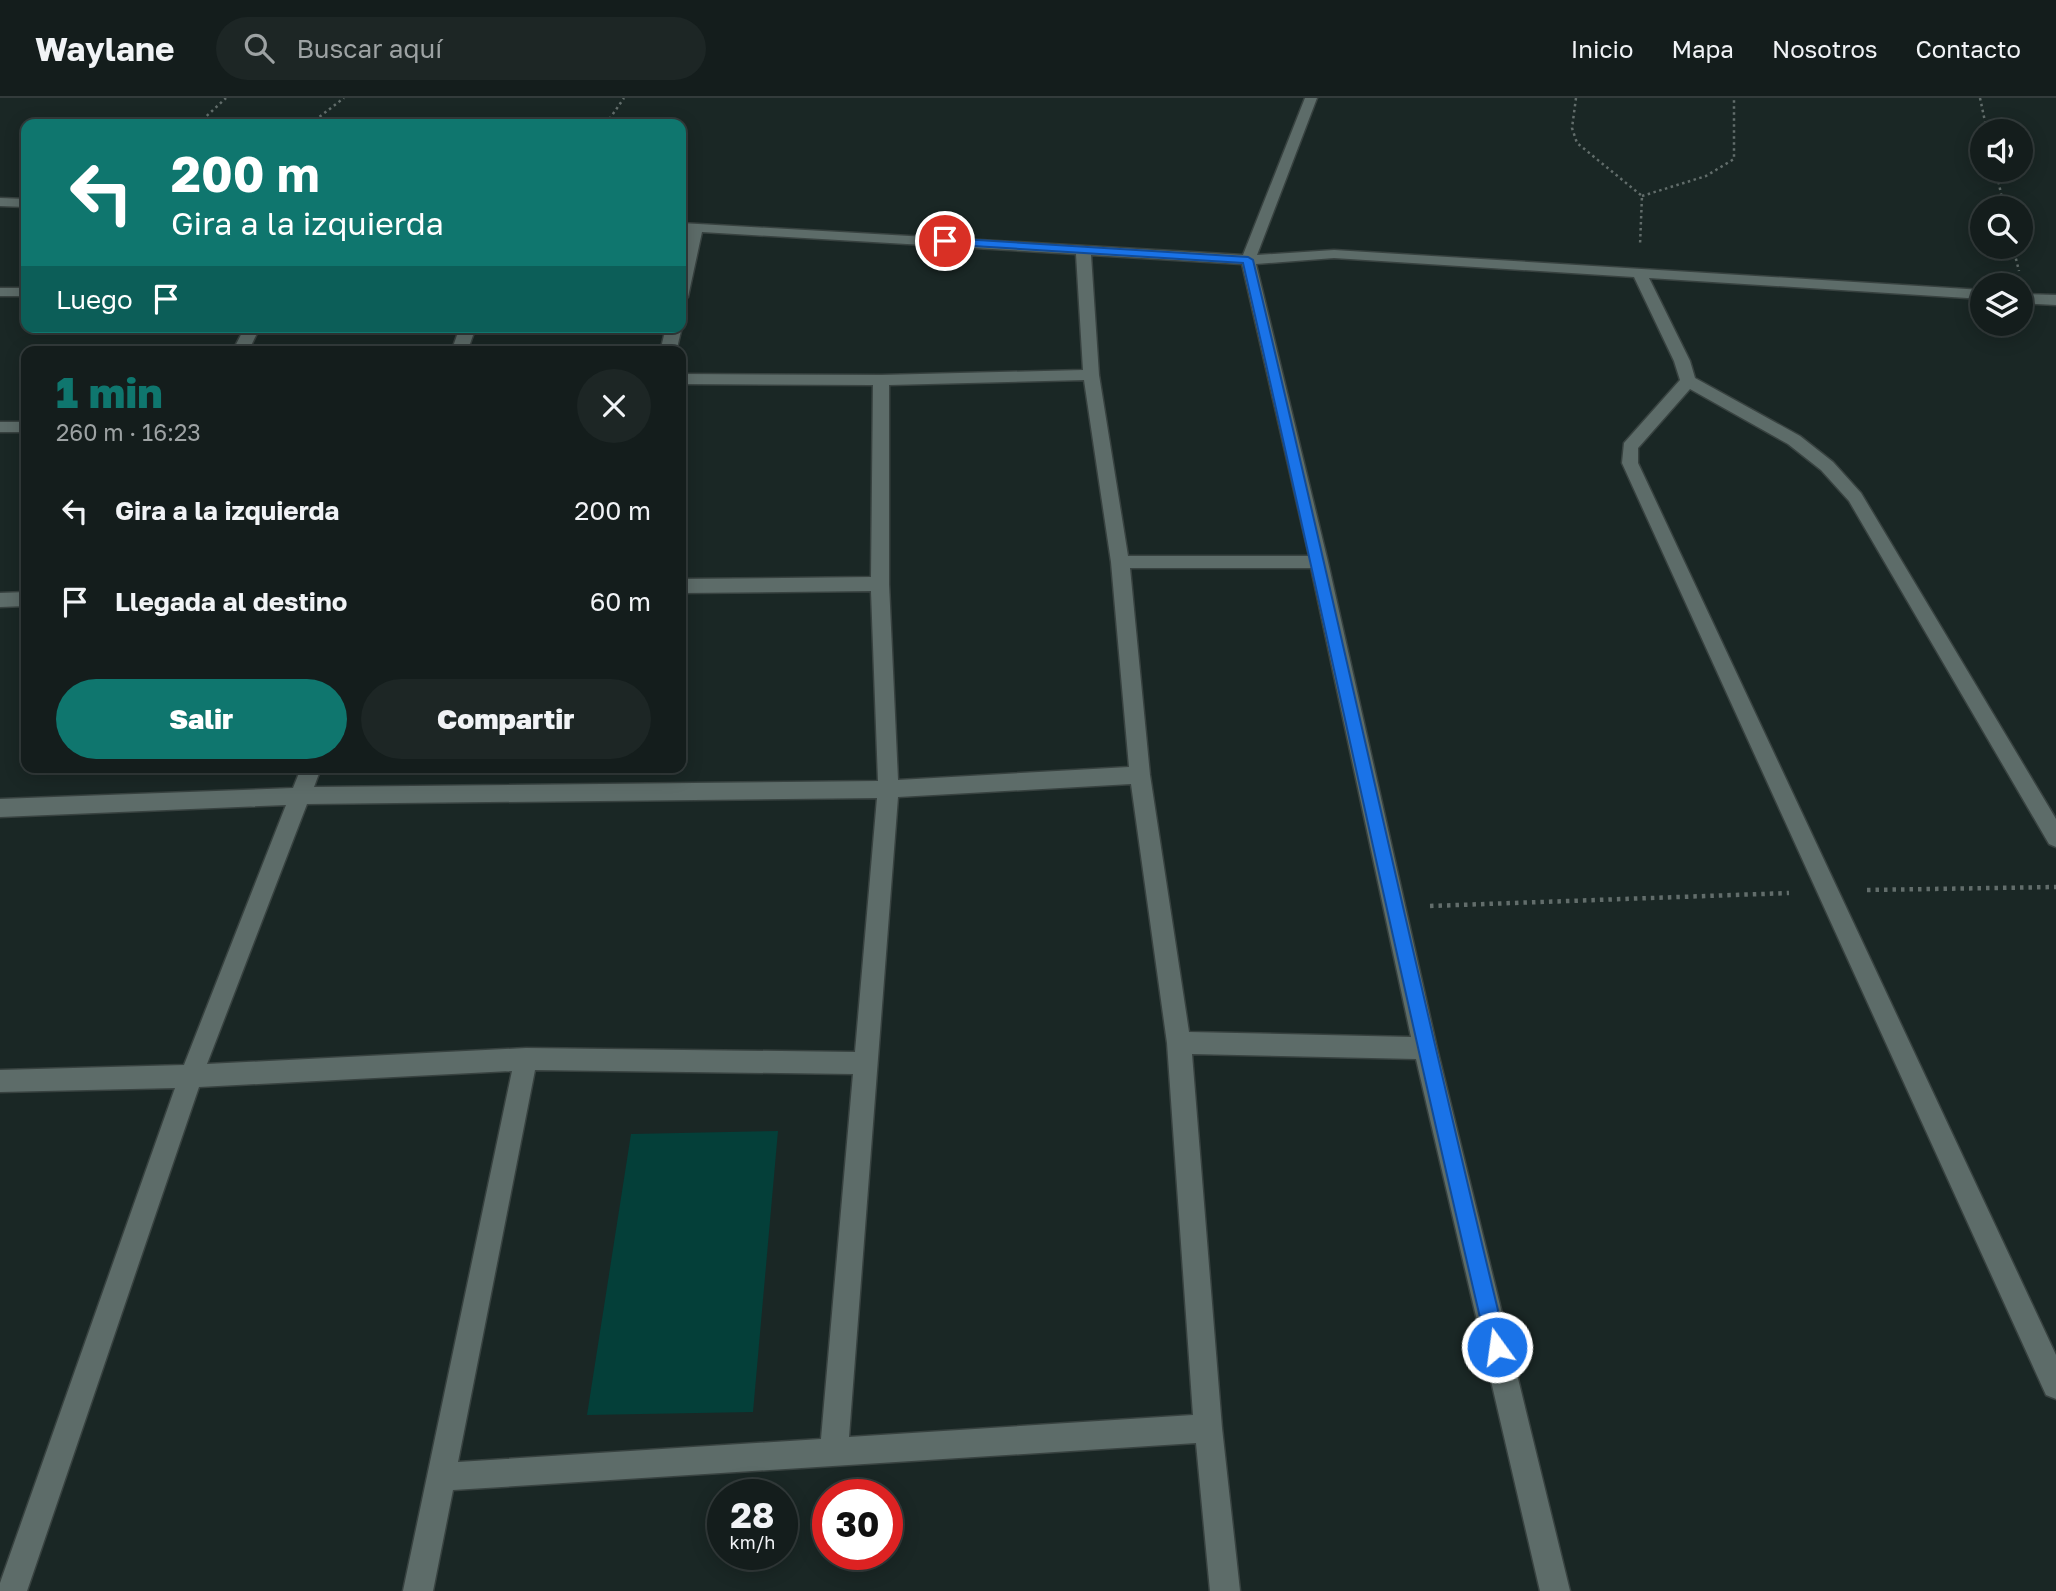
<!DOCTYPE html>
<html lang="es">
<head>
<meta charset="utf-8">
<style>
  :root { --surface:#141d1c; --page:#1d2625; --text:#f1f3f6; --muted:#9da2a3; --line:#333b3b; --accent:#0f766e }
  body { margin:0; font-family:"Golos Text",sans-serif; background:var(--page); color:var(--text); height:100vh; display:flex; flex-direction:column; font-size:26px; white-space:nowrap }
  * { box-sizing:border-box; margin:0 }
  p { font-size:23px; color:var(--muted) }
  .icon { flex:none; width:38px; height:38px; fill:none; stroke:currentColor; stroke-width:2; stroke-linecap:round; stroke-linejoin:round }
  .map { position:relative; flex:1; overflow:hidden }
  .sheet { position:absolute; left:21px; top:248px; width:665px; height:427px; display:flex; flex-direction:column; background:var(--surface); border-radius:14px; box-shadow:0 4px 18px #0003,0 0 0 2px var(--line) }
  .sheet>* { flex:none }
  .guide { position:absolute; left:21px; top:21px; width:665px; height:214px; border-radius:14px; box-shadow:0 4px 18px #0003,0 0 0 2px var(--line); background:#0f766e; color:#fff; overflow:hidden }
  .tools { position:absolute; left:1970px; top:21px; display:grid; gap:14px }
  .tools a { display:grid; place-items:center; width:63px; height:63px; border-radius:50%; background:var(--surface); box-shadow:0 4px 18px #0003,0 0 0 2px var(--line); font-size:35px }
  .speed { position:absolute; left:707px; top:1381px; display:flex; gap:14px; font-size:35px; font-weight:700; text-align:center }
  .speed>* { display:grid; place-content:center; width:91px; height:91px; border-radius:50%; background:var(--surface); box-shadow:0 4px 18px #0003,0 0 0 2px var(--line); line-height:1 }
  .speed small { font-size:18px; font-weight:400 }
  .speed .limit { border:10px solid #d22; background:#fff; color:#111 }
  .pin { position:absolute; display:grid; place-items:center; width:60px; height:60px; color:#fff; margin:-30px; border:4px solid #fff; border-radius:50%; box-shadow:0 2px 7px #0007 }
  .me { position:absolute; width:77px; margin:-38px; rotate:346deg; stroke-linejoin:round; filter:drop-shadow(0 0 5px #0008) }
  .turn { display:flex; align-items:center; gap:24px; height:147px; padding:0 35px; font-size:32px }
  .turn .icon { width:91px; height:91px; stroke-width:2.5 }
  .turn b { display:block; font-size:49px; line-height:60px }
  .then { display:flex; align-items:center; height:66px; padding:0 35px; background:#0003; gap:14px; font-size:26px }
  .round { display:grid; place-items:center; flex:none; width:74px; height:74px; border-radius:37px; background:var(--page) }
  .summary { display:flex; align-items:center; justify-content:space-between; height:119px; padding:0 35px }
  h1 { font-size:42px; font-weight:800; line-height:52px; color:var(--accent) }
  .button { display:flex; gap:14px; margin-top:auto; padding:14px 35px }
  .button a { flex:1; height:80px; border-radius:42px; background:var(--accent); color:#fff; font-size:28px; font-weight:800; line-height:80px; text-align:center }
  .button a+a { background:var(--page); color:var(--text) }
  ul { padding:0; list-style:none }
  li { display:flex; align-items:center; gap:21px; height:91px; padding:0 35px }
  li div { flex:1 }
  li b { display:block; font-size:26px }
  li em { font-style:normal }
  header { display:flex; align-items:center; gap:42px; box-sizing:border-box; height:98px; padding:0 35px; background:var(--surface); border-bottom:2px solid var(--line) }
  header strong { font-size:33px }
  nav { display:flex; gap:38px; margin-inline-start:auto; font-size:24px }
  .search { width:490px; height:63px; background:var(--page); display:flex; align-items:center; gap:18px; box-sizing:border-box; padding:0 24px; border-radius:38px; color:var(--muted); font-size:26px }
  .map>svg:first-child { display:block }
  .green { fill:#043f39 }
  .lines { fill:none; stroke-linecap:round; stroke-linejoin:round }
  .minor-casing { stroke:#384240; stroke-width:3 }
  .path-far1 { stroke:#626d6b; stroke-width:2.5; stroke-dasharray:2.5 3.5; stroke-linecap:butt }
  .path { stroke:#626d6b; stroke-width:4.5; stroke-dasharray:3.5 5; stroke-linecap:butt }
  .minor { fill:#5d6c69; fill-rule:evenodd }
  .route { fill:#1a73e8; stroke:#114b97; stroke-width:2 }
</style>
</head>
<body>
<header>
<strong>Waylane</strong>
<div class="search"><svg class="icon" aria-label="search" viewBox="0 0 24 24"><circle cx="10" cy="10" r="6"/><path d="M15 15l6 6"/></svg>Buscar aquí</div>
<nav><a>Inicio</a><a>Mapa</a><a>Nosotros</a><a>Contacto</a></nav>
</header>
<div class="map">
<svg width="2056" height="1493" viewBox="0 0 2056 1493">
  <rect width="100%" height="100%" fill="#1a2725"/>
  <path class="green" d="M778,1033L753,1314L587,1317L631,1036Z"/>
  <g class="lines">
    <defs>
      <g id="minor">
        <path d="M1305,0H1317L1257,157L1334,152L1983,192V201L1649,180L1690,263L1695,280L1800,338L1833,364L1861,395L2056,721V749L2049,746L1849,403L1821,372L1788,346L1690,291L1638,350V365L2056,1257V1301L2046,1297L1622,365L1624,345L1680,282L1674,263L1634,179L1334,160L1256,166L1328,464L1437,950L1570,1493H1540L1416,961L1192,956L1222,1330L1240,1493H1210L1196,1345L453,1392L433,1493H403L512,973L199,989L27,1493H0V1485L175,990L0,994V972L184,967L286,707L0,719V701L293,690L301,670H321L314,689L878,683L871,493L681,495V481L871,479L873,287L681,286V276L881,277L1083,272L1076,156L702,134L688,199L681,204V167L688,134L681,133V125L1243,157ZM1091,157L1242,166L1309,458H1128L1099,277ZM1084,282L1111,464L1129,669L898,682L889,486V287ZM1130,470H1311L1411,939L1189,934L1150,677ZM1131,686L1167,945L1193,1317L849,1339L898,699ZM877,700L855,954L526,950L207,966L307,706ZM535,972L853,976L821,1341L458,1364Z"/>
        <path d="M0,100L26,101V109L0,108Z"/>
        <rect x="0" y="190" width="26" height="8"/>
        <path d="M2021,196L2056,197V207L2021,205Z"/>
        <path d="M681,228L682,229L676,254H660L666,229Z"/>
        <path d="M245,229H260L248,254H232Z"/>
        <path d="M460,229H476L467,254H451Z"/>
        <rect x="0" y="324" width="26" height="10"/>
        <path d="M26,494V508L0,509V495Z"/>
      </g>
    </defs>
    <use href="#minor" class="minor-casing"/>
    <g class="path-far1">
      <path d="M1576,0L1572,30L1577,45L1642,98L1640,147"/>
      <path d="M1980,0L1987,33"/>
      <path d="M198,26L226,0"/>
      <path d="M310,26L344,0"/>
      <path d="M606,26L624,0"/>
      <path d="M1996,72L2004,110"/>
      <path d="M1642,98L1706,78L1734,61V0"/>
      <path d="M2013,149L2019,173"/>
    </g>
    <g class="path">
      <path d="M1867,792L2056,789"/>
      <path d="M1430,808L1789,795"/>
    </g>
    <use href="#minor" class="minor"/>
  </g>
  <path class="route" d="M945,140L1248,159L1253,162C1340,524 1418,887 1507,1249L1504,1256L1497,1259L1489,1256L1487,1249C1401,888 1326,526 1243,165L941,146V141Z"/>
</svg>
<div class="tools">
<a><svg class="icon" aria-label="sound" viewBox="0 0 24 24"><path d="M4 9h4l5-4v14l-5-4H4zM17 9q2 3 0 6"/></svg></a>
<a><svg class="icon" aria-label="search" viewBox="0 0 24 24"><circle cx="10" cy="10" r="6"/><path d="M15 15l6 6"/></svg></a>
<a><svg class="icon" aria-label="layers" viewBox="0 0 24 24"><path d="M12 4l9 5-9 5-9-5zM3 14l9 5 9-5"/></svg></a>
</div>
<div class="speed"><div>28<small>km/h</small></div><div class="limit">30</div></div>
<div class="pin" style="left:945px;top:143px;background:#d93025"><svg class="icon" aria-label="arrive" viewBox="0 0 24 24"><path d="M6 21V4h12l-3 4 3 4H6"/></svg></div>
<svg class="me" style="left:1497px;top:1249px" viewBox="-20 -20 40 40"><circle r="17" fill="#1a73e8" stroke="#fff" stroke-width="3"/><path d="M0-11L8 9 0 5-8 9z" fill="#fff"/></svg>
<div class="guide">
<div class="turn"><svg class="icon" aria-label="left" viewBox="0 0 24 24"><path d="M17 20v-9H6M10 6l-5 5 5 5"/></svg><div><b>200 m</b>Gira a la izquierda</div></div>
<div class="then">Luego<svg class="icon" aria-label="arrive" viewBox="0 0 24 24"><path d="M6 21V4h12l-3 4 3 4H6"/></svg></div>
</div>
<section class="sheet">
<div class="summary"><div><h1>1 min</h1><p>260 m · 16:23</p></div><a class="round"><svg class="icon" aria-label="close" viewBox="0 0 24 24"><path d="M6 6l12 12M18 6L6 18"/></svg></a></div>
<ul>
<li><svg class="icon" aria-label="left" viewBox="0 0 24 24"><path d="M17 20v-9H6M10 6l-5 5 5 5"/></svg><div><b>Gira a la izquierda</b></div><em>200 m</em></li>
<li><svg class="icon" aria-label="arrive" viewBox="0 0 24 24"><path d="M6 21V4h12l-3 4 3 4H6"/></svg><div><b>Llegada al destino</b></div><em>60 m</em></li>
</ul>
<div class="button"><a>Salir</a><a>Compartir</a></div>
</section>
</div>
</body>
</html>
